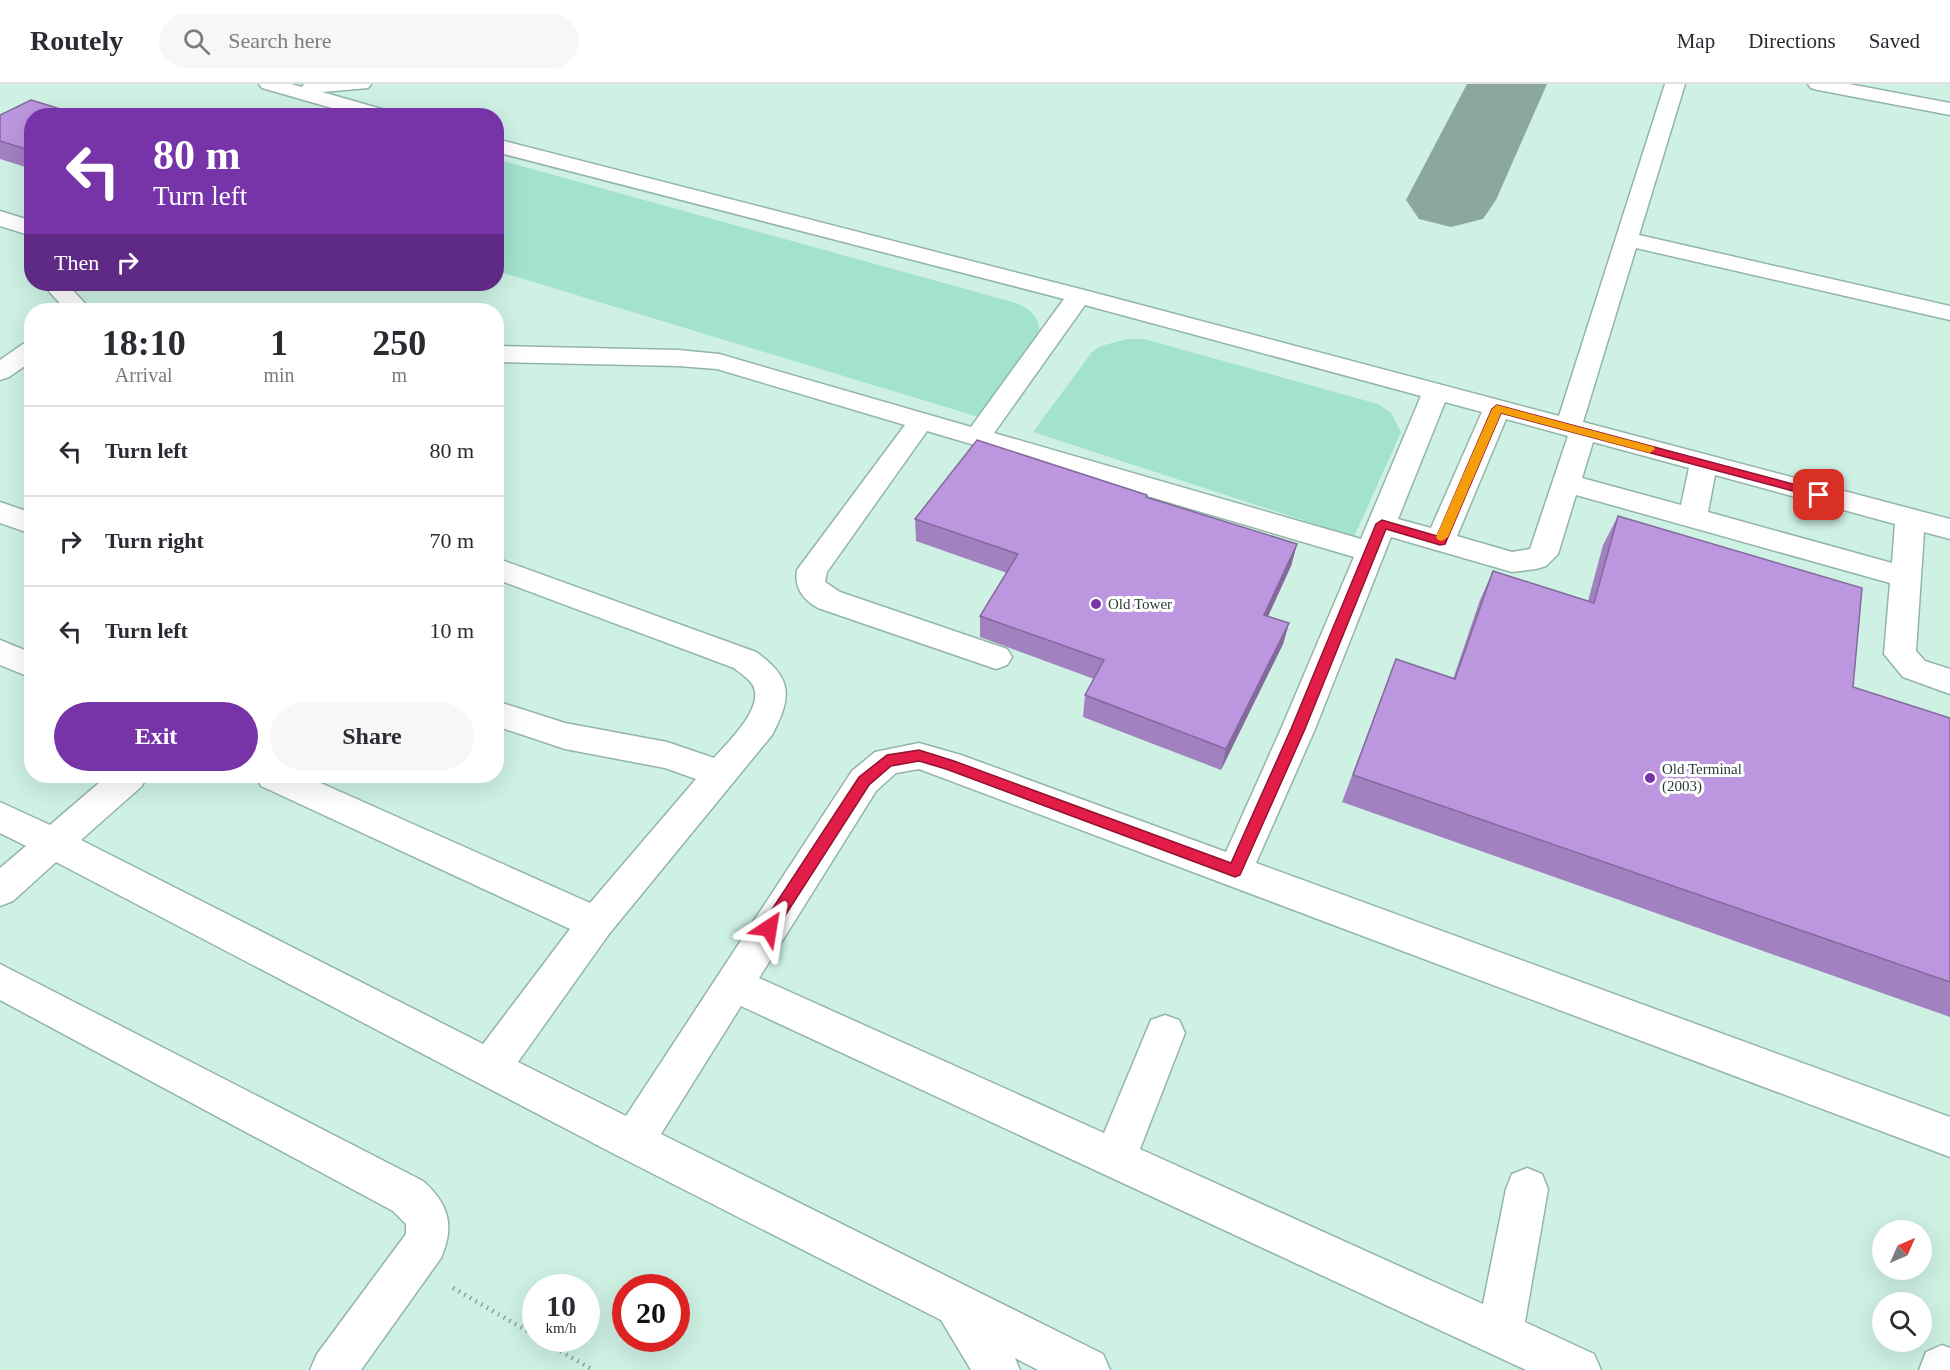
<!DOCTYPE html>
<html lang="en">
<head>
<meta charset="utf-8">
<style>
  :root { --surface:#fff; --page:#f7f7f7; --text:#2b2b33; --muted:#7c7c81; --line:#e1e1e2; --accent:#7734a8 }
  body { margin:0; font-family:"Times New Roman",serif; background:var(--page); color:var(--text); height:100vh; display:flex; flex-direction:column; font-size:22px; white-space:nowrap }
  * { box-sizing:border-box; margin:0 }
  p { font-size:20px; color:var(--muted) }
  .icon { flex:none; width:33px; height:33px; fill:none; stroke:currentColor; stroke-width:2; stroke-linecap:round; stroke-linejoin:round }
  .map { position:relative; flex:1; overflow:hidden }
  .panel { position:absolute; left:24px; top:219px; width:480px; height:480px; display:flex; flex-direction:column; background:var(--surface); border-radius:24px; box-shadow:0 6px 24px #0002 }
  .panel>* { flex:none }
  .banner { position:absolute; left:24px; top:24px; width:480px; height:183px; border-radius:24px; box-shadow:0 6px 24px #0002; background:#7734a8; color:#fff; overflow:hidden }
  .needle { width:39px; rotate:45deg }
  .buttons { position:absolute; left:1872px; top:1136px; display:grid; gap:12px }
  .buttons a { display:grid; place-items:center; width:60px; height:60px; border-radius:50%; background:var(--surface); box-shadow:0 6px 24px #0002; font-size:30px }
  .speed { position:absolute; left:522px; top:1190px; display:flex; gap:12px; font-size:30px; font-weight:700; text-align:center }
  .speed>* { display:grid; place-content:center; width:78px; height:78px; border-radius:50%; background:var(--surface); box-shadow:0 6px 24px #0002; line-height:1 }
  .speed small { font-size:15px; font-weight:400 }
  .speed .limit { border:9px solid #d22; background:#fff; color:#111 }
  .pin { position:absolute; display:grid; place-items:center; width:51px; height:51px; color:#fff; margin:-26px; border-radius:12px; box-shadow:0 3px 9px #0006 }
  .me { position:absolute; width:66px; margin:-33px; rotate:33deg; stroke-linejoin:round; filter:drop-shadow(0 0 4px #0008) }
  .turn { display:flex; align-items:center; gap:21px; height:126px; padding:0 30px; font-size:27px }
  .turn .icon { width:78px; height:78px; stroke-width:2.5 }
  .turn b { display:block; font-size:42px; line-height:51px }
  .then { display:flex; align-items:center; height:57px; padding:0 30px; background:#0003; gap:12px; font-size:22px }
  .eta { display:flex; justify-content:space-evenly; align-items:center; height:102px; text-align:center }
  .eta b { font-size:36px; font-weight:700; line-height:42px }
  .primary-button { display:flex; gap:12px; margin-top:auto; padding:12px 30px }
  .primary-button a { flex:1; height:69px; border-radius:36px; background:var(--accent); color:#fff; font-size:24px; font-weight:700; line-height:69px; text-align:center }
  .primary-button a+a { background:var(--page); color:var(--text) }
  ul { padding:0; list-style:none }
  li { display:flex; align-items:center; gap:18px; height:90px; padding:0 30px; border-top:2px solid var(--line) }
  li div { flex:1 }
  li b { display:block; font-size:22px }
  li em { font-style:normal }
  header { display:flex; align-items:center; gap:36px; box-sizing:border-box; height:84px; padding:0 30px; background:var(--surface); border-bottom:2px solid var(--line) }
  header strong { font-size:28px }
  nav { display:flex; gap:33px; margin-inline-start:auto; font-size:21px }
  .search { width:420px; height:54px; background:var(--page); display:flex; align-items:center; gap:15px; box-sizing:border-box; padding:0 21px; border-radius:33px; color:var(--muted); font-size:22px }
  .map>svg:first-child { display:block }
  .green { fill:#a3e2cd }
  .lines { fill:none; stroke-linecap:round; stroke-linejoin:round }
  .taxiway { fill:#8ca79e; fill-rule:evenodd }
  .minor-casing { stroke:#93b5a9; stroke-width:3 }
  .path { stroke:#87a198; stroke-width:4.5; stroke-dasharray:1.5 5; stroke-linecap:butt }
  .minor { fill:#fff; fill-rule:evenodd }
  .wall { fill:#a281c0 }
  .shaded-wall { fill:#84699c }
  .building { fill:#bc96df; stroke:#84699c; stroke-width:1.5 }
  .route { fill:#e11d48; stroke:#92132f; stroke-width:1.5 }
  .slow { fill:#f59e0b }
  .poi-dot { fill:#7734a8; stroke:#fff; stroke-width:2 }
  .labels { text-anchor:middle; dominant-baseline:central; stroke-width:6; stroke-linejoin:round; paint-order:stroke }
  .poi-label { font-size:15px; fill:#2e3d38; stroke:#fff; text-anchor:start }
</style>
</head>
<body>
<header>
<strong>Routely</strong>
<div class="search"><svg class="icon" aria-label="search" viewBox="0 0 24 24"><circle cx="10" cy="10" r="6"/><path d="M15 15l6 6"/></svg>Search here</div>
<nav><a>Map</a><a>Directions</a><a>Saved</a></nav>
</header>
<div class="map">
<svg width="1950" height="1286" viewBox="0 0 1950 1286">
  <rect width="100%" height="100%" fill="#cef1e4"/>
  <g class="green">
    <path d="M496,75L1016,219C1031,225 1040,234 1040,251L982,334L497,187Z"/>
    <path d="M1127,255H1144L1378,320L1391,329L1401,348L1354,453L1033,348L1092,268L1101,262Z"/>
  </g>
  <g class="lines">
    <path class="taxiway" d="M1467,0H1547L1496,116L1483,135L1451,143L1419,135L1406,116Z"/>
    <defs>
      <g id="minor">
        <path d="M259,0H291L302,3L304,0H371L368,4L322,8L392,28L395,32H360L262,4Z"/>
        <path d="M1665,0H1685L1639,151L1950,222V236L1636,164L1583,338L1950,435V455L1924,448L1916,567L1925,577L1950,585V610L1903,593L1884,570L1890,499L1576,411L1558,470L1546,482L1536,485L1512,488L1391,453L1315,645L1256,779L1950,1033V1073L919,685L896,689L876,707L759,894L1104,1049L1151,936L1165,931L1179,936L1185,949L1140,1065L1483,1220L1506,1105L1512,1090L1527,1084L1542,1090L1548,1105L1525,1238L1594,1270L1601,1286H1526L741,922L661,1050L1103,1270L1110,1286H1038L1015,1274L1020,1286H971L941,1236L618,1072L56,778L13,817L0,822V784L26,762L0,749V718L50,741L107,692H147L142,702L81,756L483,960L570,845L261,702L256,692H305L590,819L696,695L665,684L565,665L496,642V617L565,639L667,658L714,674C727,659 767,622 752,600C748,594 740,589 734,584L496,495V474L756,568C793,594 792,613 772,651L609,850L518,978L626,1032L852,687L875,668L919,659L961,671L1226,768L1281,645L1354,473L927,347L827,488L825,498L840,508L1007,565L1012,573L1007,581L996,585L818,524C803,515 794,504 797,486L905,341L717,285L678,282L496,278V262L678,266L719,270L971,343L1064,215L496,68V55L1088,207L1559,332ZM1085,221L1421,312L1361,455L994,349ZM1445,318L1482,328L1431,444L1398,435ZM1506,335L1568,352L1530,465L1512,468L1457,452ZM1593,358L1689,384L1681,421L1582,394ZM1715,391L1895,440L1892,479L1708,428Z"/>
        <path d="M1808,0H1849L1950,19V31L1818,6L1811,4Z"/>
        <path d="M0,127L32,137V152L0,142Z"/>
        <path d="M49,200H67L91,226H66L46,204Z"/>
        <path d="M32,258V277L9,293L0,296V276L23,260Z"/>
        <path d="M0,418L32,429V450L0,439Z"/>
        <path d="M0,556L32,569V594L0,581Z"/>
        <path d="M0,880L423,1097C449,1120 455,1142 441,1174L361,1286H310L317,1270L406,1150V1140L393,1127L0,916Z"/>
        <path d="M1942,1261L1950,1264V1286H1919L1926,1268Z"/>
      </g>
    </defs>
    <use href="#minor" class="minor-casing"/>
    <g class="path">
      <path d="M453,1204L536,1252"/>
      <path d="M538,1254L593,1286"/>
    </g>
    <use href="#minor" class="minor"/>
  </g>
  <g class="wall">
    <path d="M0,31L32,32V85L0,75Z"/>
    <path d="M1147,411V413L1297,460L1291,482L1268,532L1289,539L1283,560L1221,686L1083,633L1085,611L1094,595L980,553V532L1007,489L916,457L915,435Z"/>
    <path d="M1618,432L1853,603L1950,634V933L1342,718L1396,575L1453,595L1480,516L1493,487L1588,517L1603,461Z"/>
  </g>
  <g class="shaded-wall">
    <path d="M1297,460L1291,482L1259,552L1264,531Z"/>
    <path d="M1289,539L1283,560L1221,686L1226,665Z"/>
  </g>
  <g class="building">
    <path d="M31,16L83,32H32V67L0,57V31Z"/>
    <path d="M977,356L1147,411L1146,413L1297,460L1264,531L1289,539L1226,665L1085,611L1104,576L980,532L1018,470L915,435Z"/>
    <path d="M1618,432L1862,504L1853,603L1950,634V898L1353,691L1396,575L1455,595L1493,487L1594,519Z"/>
  </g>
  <path class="route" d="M1497,321L1819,407L1825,411L1819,414L1501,329L1445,460L1440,461L1386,445L1305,645L1240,791L1235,793L1230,791L946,685L919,677L891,682L869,701L774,849L769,851L763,849L761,844L763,839L859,693L887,671L919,666L954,677L1231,779L1291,645L1376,440L1382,436L1437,452L1492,325Z"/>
  <path class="slow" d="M1497,321L1654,363L1655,365L1650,369L1501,329L1448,453L1442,457L1438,456L1436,453L1492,325Z"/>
  <g class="poi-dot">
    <circle cx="1096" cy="520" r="6"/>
    <circle cx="1650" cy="694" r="6"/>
  </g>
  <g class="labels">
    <g class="poi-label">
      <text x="1108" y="520">Old Tower</text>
      <text x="1662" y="685">Old Terminal<tspan x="1662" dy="17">(2003)</tspan></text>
    </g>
  </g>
</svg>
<div class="buttons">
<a><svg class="needle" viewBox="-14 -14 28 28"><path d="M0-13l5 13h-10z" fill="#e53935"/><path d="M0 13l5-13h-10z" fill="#7c7c81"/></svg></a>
<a><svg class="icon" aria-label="search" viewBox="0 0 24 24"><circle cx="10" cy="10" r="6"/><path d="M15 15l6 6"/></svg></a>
</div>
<div class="speed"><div>10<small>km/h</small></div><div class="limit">20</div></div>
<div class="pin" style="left:1819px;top:411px;background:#d93025"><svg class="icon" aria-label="arrive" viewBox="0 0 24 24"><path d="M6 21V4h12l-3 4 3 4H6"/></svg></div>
<svg class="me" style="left:769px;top:844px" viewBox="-20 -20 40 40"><path d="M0-17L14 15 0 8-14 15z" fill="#e11d48" stroke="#fff" stroke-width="4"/></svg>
<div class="banner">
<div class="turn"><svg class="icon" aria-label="left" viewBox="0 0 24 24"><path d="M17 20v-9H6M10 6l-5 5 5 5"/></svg><div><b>80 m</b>Turn left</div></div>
<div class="then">Then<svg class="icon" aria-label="right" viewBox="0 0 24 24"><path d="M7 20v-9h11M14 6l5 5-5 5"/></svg></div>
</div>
<section class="panel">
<div class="eta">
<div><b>18:10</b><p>Arrival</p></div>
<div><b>1</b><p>min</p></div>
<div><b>250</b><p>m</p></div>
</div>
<ul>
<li><svg class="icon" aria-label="left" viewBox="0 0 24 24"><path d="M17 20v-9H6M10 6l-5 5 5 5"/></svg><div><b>Turn left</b></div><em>80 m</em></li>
<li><svg class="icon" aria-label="right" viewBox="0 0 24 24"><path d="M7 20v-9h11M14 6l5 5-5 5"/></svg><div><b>Turn right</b></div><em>70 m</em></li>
<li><svg class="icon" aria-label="left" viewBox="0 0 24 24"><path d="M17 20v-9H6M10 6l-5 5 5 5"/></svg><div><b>Turn left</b></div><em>10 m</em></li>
</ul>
<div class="primary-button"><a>Exit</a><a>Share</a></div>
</section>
</div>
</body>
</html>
